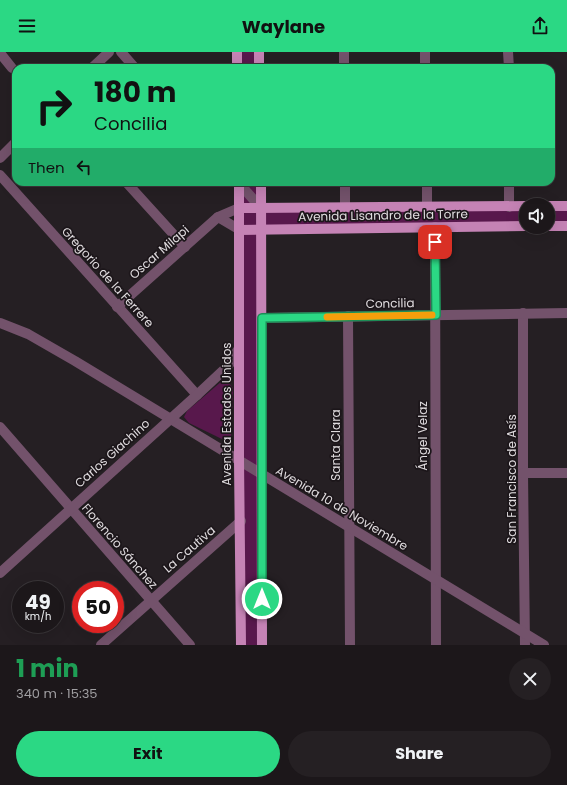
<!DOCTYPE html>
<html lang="en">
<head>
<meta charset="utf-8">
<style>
  :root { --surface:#1c171a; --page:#252023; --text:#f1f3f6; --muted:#a09fa2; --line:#3a3639; --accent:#2bd884 }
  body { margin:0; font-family:Poppins,sans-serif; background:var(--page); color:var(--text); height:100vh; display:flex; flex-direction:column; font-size:15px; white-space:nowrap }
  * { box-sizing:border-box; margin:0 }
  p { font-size:13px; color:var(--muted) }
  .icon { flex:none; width:22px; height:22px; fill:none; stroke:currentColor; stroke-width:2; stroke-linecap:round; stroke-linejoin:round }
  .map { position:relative; height:593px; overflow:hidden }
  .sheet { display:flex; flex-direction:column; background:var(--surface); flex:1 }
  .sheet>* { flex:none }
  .banner { position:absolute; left:12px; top:12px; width:543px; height:122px; border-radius:12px; box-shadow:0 4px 16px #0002,0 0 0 1px var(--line); background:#2bd884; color:#111; overflow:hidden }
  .tools { position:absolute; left:519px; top:146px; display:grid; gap:8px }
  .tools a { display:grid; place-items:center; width:36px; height:36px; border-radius:50%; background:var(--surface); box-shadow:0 4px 16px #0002,0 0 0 1px var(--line); font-size:20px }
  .speed { position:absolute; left:12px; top:529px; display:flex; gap:8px; font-size:20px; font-weight:700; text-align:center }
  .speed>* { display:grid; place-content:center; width:52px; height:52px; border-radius:50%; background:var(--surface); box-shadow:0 4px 16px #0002,0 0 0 1px var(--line); line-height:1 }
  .speed small { font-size:10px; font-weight:400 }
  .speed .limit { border:6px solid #d22; background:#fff; color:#111 }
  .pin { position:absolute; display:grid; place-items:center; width:34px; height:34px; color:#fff; margin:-17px; border-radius:8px; box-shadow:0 2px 6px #0006 }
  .me { position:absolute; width:44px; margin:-22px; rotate:0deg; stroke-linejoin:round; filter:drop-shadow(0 0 3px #0008) }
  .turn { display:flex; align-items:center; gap:14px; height:84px; padding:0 16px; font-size:18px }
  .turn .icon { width:52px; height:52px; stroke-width:2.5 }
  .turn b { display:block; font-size:28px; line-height:34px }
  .then { display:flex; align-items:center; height:38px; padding:0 16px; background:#0003; gap:8px; font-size:15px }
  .round { display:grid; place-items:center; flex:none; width:42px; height:42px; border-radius:21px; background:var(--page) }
  .summary { display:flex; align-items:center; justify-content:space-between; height:68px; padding:0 16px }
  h1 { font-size:24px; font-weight:700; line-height:30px; color:#1e9e55 }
  .primary-button { display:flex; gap:8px; margin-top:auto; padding:8px 16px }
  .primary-button a { flex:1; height:46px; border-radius:24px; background:var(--accent); color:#111; font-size:16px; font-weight:700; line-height:46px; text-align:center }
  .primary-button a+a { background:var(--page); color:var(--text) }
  header { display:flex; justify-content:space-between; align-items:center; height:52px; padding:0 16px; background:var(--accent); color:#111; font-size:18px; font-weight:700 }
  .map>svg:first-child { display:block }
  .green { fill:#58184c }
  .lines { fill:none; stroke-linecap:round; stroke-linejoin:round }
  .minor { stroke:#73526b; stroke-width:10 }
  .major { stroke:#c583b5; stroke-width:10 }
  .route-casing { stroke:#1c8c56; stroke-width:10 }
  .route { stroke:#2bd884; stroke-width:7 }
  .slow { stroke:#f59e0b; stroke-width:7 }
  .labels { text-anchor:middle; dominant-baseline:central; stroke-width:3.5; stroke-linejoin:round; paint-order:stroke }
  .street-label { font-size:12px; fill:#e0dcdf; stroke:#1c161a }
</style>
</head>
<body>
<header><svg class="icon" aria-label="menu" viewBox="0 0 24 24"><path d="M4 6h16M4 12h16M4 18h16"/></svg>Waylane<svg class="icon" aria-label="share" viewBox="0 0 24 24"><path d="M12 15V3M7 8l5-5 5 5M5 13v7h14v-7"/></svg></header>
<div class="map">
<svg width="567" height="593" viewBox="0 0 567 593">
  <rect width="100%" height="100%" fill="#251f23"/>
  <g class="green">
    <rect x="237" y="0" width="22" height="16"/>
    <path d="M239,130H261V156L526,154V174L262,178V593H241Z"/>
    <rect x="548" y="154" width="19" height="20"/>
    <path d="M222,329L228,330L233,336L231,386L226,389L189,371L184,365L187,359Z"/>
  </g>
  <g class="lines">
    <g class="minor">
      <path d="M121,0L135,16"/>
      <path d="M344,0V16"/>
      <path d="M425,0V16"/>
      <path d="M508,0L509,16"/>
      <path d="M0,1L12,16"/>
      <path d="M92,16L109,0"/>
      <path d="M0,106L16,90"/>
      <path d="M0,123L197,343"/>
      <path d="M126,130L185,195"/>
      <path d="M238,130L261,156"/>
      <path d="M345,130V156"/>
      <path d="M427,130V155"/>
      <path d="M509,130V155"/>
      <path d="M218,165L240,178"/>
      <path d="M435,175L436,593"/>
      <path d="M117,255L218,165L239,156"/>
      <path d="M523,261V421L525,593"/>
      <path d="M348,264L350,593"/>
      <path d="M262,266L567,261"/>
      <path d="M0,271L28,282L75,309L544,593"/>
      <path d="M0,375L190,593"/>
      <path d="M523,421H567"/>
      <path d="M0,521L197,343L228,314L238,298"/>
      <path d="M101,593L241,469"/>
    </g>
    <g class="major">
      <path d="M237,0V16"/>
      <path d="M259,0V16"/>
      <path d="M239,130V409L241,593"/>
      <path d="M261,130L262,593"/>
      <path d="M548,154H567"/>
      <path d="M239,156L526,154"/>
      <path d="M548,174H567"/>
      <path d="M240,178L526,174"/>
    </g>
  </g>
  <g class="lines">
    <defs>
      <path id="route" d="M262,547V266L436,263L435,190"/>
    </defs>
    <use href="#route" class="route-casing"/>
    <use href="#route" class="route"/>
    <path class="slow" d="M327,265L432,263"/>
  </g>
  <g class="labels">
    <g class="street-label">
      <text transform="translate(383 163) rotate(-1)">Avenida Lisandro de la Torre</text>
      <text transform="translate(159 200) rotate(-41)">Oscar Milapi</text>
      <text transform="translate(108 225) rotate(48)">Gregorio de la Ferrere</text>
      <text transform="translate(390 251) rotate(-1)">Concilia</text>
      <text transform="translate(226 362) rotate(-90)">Avenida Estados Unidos</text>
      <text transform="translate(422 384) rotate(-90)">Ángel Velaz</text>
      <text transform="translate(335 393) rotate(-90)">Santa Clara</text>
      <text transform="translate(112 401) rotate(-42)">Carlos Giachino</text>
      <text transform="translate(511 427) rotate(-90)">San Francisco de Asís</text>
      <text transform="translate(342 456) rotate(31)">Avenida 10 de Noviembre</text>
      <text transform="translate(120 494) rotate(49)">Florencio Sánchez</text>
      <text transform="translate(189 497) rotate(-41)">La Cautiva</text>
    </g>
  </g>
</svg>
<div class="tools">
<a><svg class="icon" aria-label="sound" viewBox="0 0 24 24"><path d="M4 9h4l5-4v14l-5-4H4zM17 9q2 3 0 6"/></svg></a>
</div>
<div class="speed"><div>49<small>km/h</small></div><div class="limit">50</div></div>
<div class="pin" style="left:435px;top:190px;background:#d93025"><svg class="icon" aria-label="arrive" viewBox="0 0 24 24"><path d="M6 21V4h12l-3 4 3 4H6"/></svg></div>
<svg class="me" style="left:262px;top:547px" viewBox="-20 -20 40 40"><circle r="17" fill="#2bd884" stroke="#fff" stroke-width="3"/><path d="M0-11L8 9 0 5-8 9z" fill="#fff"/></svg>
<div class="banner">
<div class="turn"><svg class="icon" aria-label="right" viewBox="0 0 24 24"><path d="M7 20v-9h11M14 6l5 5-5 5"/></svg><div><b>180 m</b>Concilia</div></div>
<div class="then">Then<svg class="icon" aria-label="left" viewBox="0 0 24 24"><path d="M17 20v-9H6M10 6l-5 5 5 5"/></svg></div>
</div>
</div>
<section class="sheet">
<div class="summary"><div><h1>1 min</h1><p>340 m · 15:35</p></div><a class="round"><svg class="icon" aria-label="close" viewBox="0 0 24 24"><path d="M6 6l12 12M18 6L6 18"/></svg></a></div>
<div class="primary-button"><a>Exit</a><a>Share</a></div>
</section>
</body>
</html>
